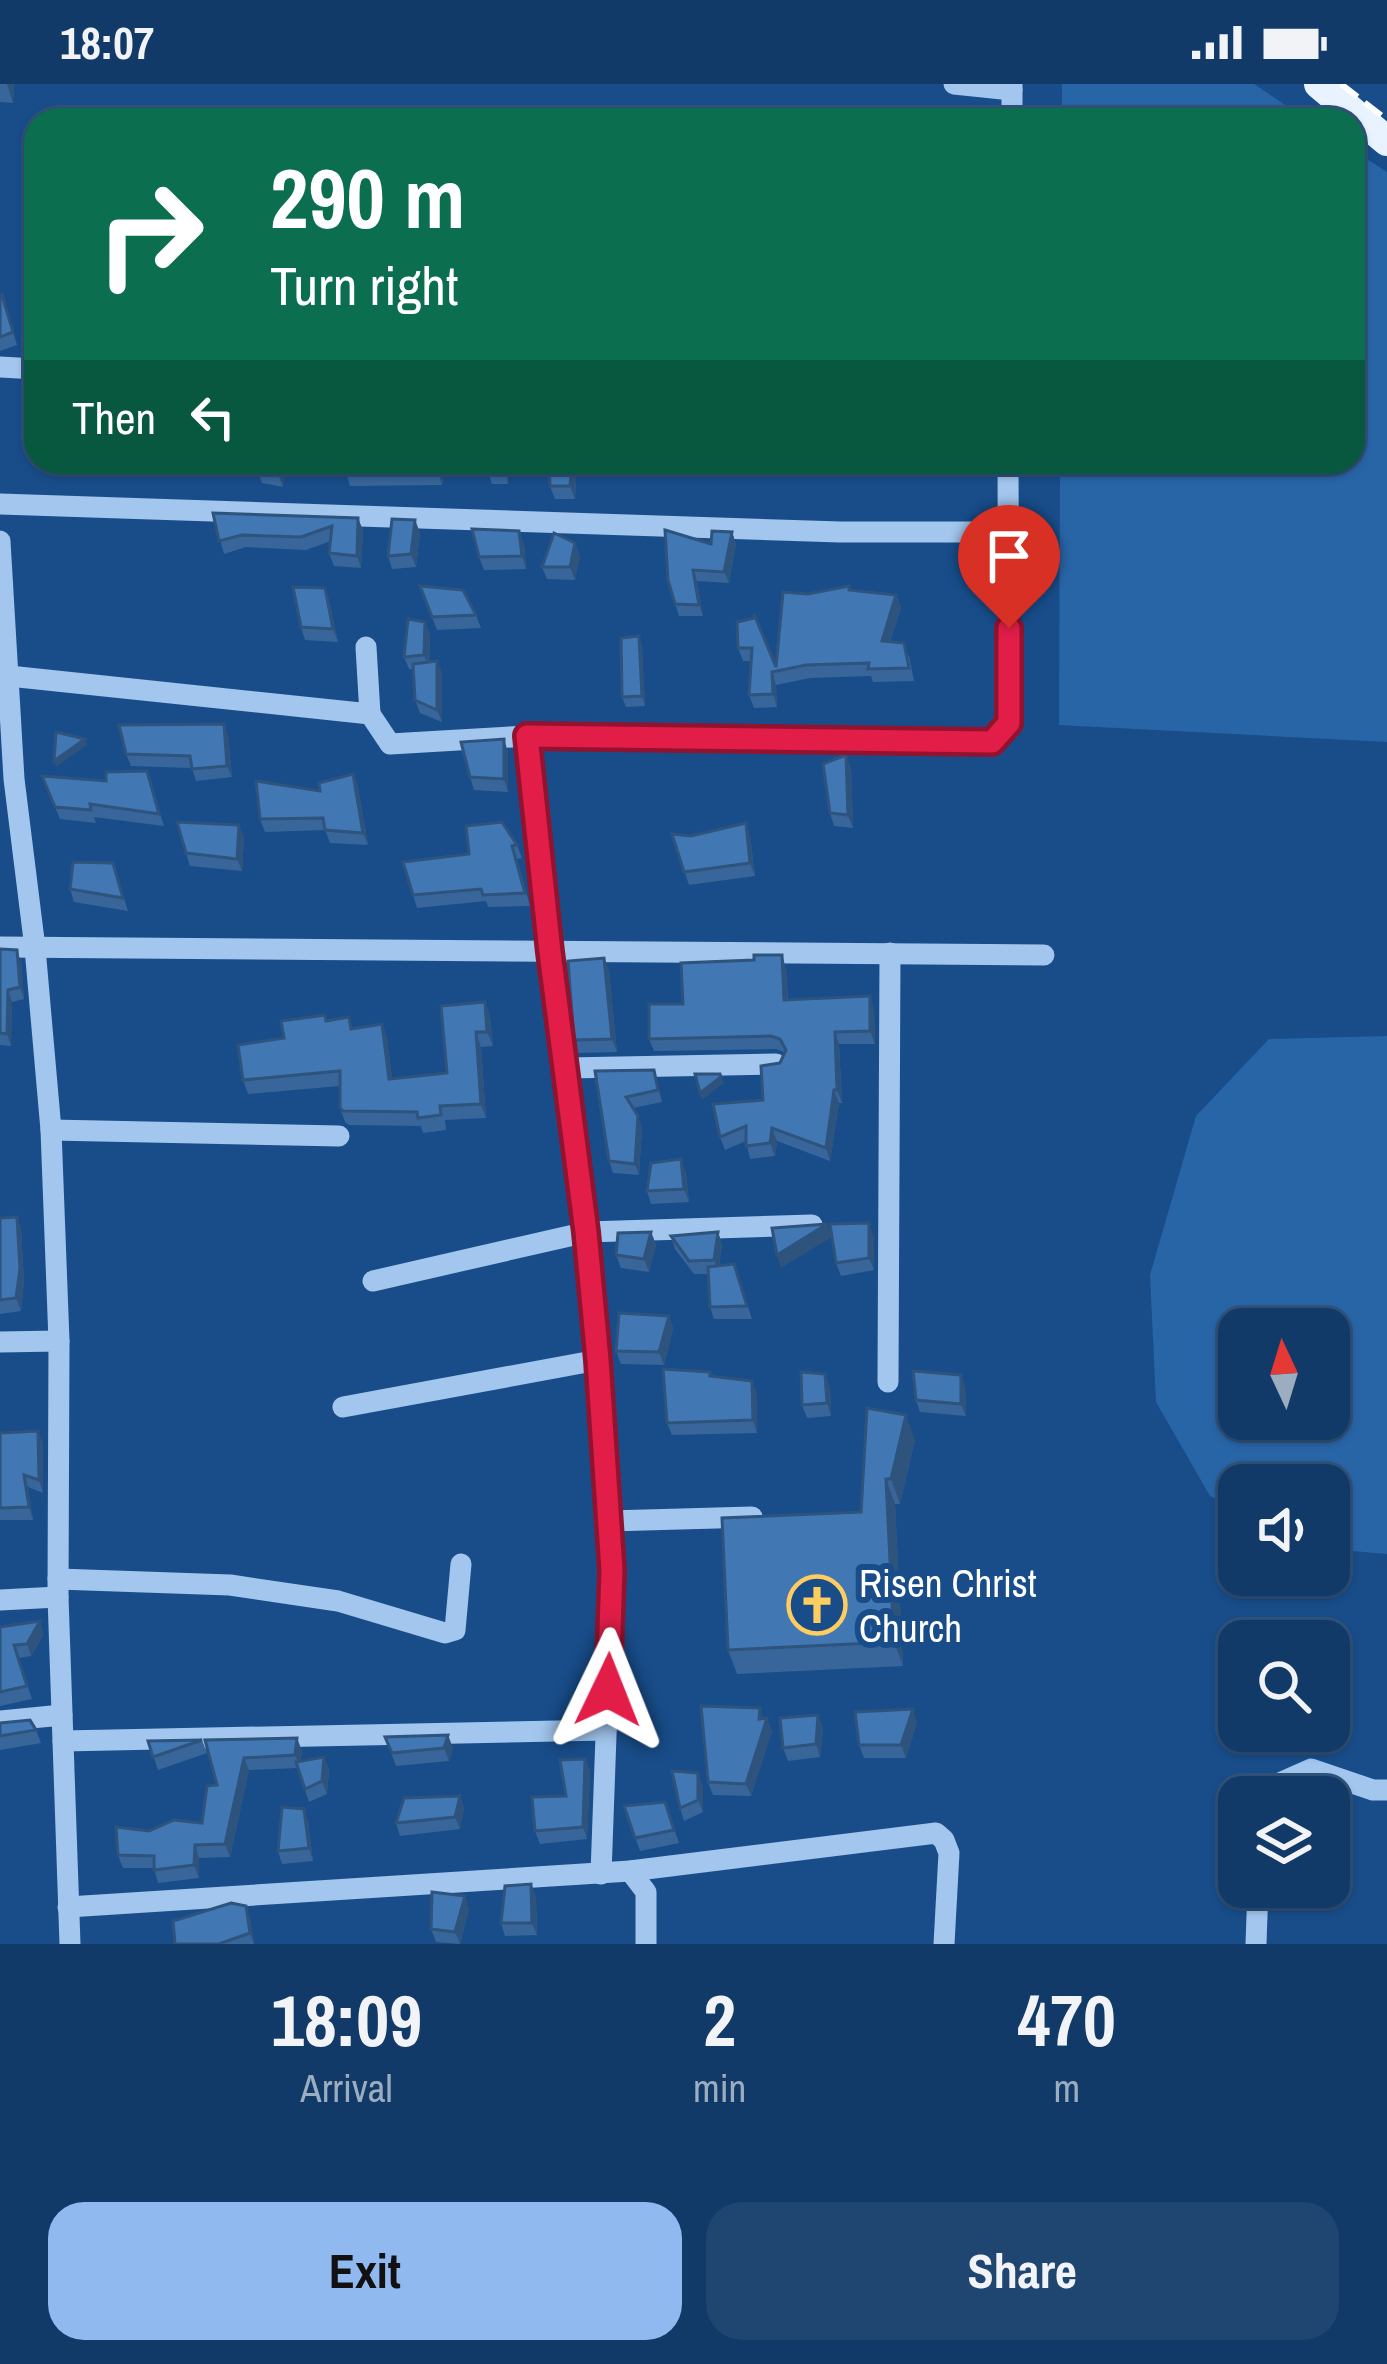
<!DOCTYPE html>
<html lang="en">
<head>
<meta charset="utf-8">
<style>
  :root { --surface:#123a68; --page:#1f4571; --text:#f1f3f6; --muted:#9cadc0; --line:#31547c; --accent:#90b9f0 }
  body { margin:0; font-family:"Archivo Narrow",sans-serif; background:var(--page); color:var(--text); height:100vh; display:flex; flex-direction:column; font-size:45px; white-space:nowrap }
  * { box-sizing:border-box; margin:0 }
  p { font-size:39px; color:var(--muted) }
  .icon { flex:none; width:66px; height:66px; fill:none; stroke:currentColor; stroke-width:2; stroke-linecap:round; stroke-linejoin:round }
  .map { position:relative; height:1860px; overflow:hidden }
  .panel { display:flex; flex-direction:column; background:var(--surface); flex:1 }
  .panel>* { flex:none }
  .guide { position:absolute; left:24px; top:24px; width:1341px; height:366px; border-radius:36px; box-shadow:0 3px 9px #0004,0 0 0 3px var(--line); background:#0b6e4f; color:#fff; overflow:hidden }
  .needle { width:78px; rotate:356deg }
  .tools { position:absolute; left:1218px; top:1224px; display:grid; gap:24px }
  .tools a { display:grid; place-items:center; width:132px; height:132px; border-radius:24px; background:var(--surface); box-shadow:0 3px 9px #0004,0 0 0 3px var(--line); font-size:60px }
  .pin { position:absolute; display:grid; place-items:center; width:102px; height:102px; color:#fff; margin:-123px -51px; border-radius:50% 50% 50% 0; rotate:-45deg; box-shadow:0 0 12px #0007 }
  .pin .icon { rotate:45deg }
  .me { position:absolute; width:132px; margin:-66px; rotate:2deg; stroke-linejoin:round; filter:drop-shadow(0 0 9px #0008) }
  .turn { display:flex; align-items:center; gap:42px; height:252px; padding:0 48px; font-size:54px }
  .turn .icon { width:156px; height:156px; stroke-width:2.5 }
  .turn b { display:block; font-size:84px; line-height:102px }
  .then { display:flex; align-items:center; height:114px; padding:0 48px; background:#0003; gap:24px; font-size:45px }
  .eta { display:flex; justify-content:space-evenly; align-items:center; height:204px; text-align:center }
  .eta b { font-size:72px; font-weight:700; line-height:84px }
  .primary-button { display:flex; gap:24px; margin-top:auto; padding:24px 48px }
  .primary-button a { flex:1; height:138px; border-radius:36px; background:var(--accent); color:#111; font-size:48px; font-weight:700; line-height:138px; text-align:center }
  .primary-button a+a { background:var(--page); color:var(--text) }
  .status { display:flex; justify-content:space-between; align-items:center; height:84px; padding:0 60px; background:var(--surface); direction:ltr }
  .status svg { height:33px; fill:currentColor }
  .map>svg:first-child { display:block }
  .garden { fill:#2865a7; fill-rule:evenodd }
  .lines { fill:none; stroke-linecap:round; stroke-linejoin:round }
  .minor { stroke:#a2c6ee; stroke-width:21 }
  .major { stroke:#e9f2ff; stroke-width:30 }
  .rail { stroke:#fff; stroke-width:6; stroke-dasharray:21 9; stroke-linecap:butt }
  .wall { fill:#38669a }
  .shaded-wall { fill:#2e537d }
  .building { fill:#4177b3; stroke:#2e537d; stroke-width:3 }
  .route-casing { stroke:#92132f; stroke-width:30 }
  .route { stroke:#e11d48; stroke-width:21 }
  .labels { text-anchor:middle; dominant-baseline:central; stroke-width:12; stroke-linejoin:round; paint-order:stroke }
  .poi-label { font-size:39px; fill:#fff; stroke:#184d8a; text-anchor:start }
</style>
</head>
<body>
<div class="status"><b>18:07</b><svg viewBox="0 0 49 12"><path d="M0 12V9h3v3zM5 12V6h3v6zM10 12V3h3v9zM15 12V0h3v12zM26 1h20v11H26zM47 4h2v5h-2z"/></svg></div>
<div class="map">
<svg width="1387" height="1860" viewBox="0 0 1387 1860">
  <rect width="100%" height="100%" fill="#184d8a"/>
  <g class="garden">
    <path d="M1062,0H1254L1308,36H1062Z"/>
    <path d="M1353,66L1387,88V658L1059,641L1060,378H1353Z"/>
    <path d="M1387,952V1470L1329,1465V1401H1239V1426L1210,1412L1156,1318L1150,1191L1196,1032L1269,955ZM1239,1245H1329V1335H1239Z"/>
  </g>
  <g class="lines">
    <g class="minor">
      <path d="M954,0L1012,6"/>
      <path d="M1012,36V0"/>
      <path d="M0,283L36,285"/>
      <path d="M0,420L840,448H1008"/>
      <path d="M0,457L14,695L35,864L51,1046L59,1257L58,1513L70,1860"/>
      <path d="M366,563L370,630"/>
      <path d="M9,592L370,630L390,660L527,652L992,658L1009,639L1008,378"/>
      <path d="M527,652L550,868L587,1148L612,1486L601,1790"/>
      <path d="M0,863L1044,871"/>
      <path d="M567,984L776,980"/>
      <path d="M51,1046L339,1052"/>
      <path d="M373,1197L587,1148L812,1141"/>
      <path d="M0,1258L59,1257"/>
      <path d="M888,1298L890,869"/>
      <path d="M343,1323L598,1276"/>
      <path d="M609,1437L752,1433"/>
      <path d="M58,1495L230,1501L338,1517L445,1549L455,1546L461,1480"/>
      <path d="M0,1516L58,1513"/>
      <path d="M0,1637L62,1631"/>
      <path d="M63,1657L606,1646"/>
      <path d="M1270,1713L1273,1702L1311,1685L1373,1706H1387"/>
      <path d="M630,1787L646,1808V1860"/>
      <path d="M68,1823L630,1787L936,1749L944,1756L949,1769L944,1860"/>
      <path d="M1256,1860L1258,1803"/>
    </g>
    <path class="major" d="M1319,0L1387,57"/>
    <path class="rail" d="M1341,0L1387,36"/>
  </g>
  <g class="wall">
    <path d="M0,0H14L13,19L0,18Z"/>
    <path d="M2,211L17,261L0,267V214Z"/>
    <path d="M258,378H284L283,403L262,399L257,386Z"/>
    <path d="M446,378L442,401L350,402L346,389Z"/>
    <path d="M485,378H506L508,400H492Z"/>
    <path d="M577,378L575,415H555L550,402Z"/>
    <path d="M213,429L358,434L363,447L361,484L334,482L329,469L331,457L306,466L246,463L224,470Z"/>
    <path d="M415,436L420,449L416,483L392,485L388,472Z"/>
    <path d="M732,448L736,460L729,499L697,497L703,532H679L668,496L711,460Z"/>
    <path d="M524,460L526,485L484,486L479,473Z"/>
    <path d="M580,472L575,496L547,495L542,483Z"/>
    <path d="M420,502L476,531L481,544L437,546Z"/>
    <path d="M849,502L851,506L896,511L901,524L890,558L909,572L914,597L873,598L871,592L810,594L776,601L777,623L754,624L749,611L751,577H743L738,564L737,538L776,583L808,510Z"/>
    <path d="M329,516L338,558L305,556L301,543Z"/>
    <path d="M425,538L430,551L429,578L437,577L442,590V638L420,629L415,616L413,585H409L404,573Z"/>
    <path d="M639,552L642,563L645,622L626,623L622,613Z"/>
    <path d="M224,640L228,651L232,693L196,697L192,684L131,682L126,670Z"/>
    <path d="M508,668V708L474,706L470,693Z"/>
    <path d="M851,684L853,744L834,742L830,729Z"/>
    <path d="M147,687L164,742L94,733L96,739L60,735L42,692L106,697Z"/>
    <path d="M353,690L358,703L368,761L330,759L325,746L265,748L260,735Z"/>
    <path d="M672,750L691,752H750L755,792L689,801Z"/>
    <path d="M244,753L242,787L190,782L186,769Z"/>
    <path d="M517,761L522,774L517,775L530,822L488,823L486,817L417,824L413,811L469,770Z"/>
    <path d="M113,779L128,827L74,818L70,805Z"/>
    <path d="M0,865L21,878L24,915L12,918L11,962L0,961Z"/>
    <path d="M604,874L609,887L617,968L578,969L574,956Z"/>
    <path d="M786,884L788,916L874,925L875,960H839L842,1019H839L830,1077L777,1057L775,1072L750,1075L746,1057L725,1066L720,1053L763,1016L784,968L776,965L654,967L649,955Z"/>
    <path d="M485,918L490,933L493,962L481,963L486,1034L445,1036L446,1046L423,1049L421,1042L349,1041L345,1038L340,1024V1002L248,1010L243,996L284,954L327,937L353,944L382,940L387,954L392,995L447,989Z"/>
    <path d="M654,986L662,1018L633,1024L642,1044L639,1091L613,1089L609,1077L595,987Z"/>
    <path d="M686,1088L689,1118L651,1120L647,1107Z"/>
    <path d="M17,1133L21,1146L24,1198L21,1227L0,1230V1134Z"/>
    <path d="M651,1148L656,1161L649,1188L621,1184L616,1171Z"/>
    <path d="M718,1148L722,1161L719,1182L734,1180L752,1235H714L710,1223L708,1190H694L675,1165L671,1152Z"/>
    <path d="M874,1152V1186L841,1192L836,1179Z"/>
    <path d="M669,1232L673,1245L664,1281L621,1280L616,1267Z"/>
    <path d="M712,1292L757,1310V1349L672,1351L667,1339Z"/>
    <path d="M830,1303L831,1332L807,1334L802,1321Z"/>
    <path d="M965,1303L966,1332L920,1328L916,1316Z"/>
    <path d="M0,1349L43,1359V1409L28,1403L33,1436H0Z"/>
    <path d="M915,1356L900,1420H895L903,1582L737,1590L728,1566L861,1428Z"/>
    <path d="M0,1543L44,1550L31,1572L18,1574L32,1615L0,1622Z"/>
    <path d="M760,1624L763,1635L772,1647L751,1712L713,1711L708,1698Z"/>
    <path d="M917,1638L906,1674H864L859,1661Z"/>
    <path d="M0,1639L36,1646L41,1659L0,1666Z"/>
    <path d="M823,1644L820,1673L788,1677L783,1664Z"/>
    <path d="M385,1653L453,1664L449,1677L396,1682Z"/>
    <path d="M202,1656L207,1669L158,1686L148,1657Z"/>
    <path d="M205,1656L302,1667L300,1677L324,1673L329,1686L327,1710L309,1718L298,1684L249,1686L230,1773L199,1774V1794L158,1799L154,1784H123L118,1771L149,1747L202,1739L217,1701Z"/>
    <path d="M585,1675L590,1688L587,1755L540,1760L535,1747L566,1712Z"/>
    <path d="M703,1702V1728L684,1737L680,1724Z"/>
    <path d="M460,1712L464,1724L460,1745L400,1752L396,1739Z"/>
    <path d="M665,1718L679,1759L640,1767L624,1722Z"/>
    <path d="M308,1737L313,1777L282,1780L278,1767Z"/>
    <path d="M531,1800L536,1813L537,1851L505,1852L501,1839Z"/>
    <path d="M469,1824L460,1860L436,1858L431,1845Z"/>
    <path d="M250,1834L254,1860H175Z"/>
  </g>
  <g class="shaded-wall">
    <path d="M7,0H14L13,19Z"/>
    <path d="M278,378H284L283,403L278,390Z"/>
    <path d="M439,378H446L442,401L438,388Z"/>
    <path d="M572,378H577L575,415L570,402Z"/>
    <path d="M358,434L363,447L361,484L357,472Z"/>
    <path d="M415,436L420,449L416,483L411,470Z"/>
    <path d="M519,447L524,460L526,485L522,472Z"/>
    <path d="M732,448L736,460L729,499L724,488Z"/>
    <path d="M575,459L580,472L575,496L570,483Z"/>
    <path d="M693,486L697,497L703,532L699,521Z"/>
    <path d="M325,504L329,516L338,558L333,545Z"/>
    <path d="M896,511L901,524L886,570L882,557Z"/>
    <path d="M425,538L430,551L428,583L424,571Z"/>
    <path d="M639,552L642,563L645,622L642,612Z"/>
    <path d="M437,577L442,590V638L437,626Z"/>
    <path d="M772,588L776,601L777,623L773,610Z"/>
    <path d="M224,640L228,651L232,693L227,682Z"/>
    <path d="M85,655L87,661L56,683L54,677Z"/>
    <path d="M504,655L508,668V708L504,695Z"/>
    <path d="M846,671L851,684L853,744L848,731Z"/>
    <path d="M353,690L358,703L368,761L363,749Z"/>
    <path d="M746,739L750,752L755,792L750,779Z"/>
    <path d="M239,741L244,753L242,787L237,775Z"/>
    <path d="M17,866L21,878L24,915L20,903Z"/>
    <path d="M782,871L786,884L788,929L784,916Z"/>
    <path d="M604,874L609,887L617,968L612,955Z"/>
    <path d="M8,906L12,918L11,962L7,950Z"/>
    <path d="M870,912L874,925L875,960L870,947Z"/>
    <path d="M485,918L490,933L493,962L487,948Z"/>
    <path d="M382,940L387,954L394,1010L389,995Z"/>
    <path d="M476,948L481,963L486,1034L481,1020Z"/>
    <path d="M835,948L839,960L842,1019L837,1006Z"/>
    <path d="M721,993L724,999L702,1016L700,1009Z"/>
    <path d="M834,1006L839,1019L830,1077L826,1064Z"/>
    <path d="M638,1032L642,1044L639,1091L635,1080Z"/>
    <path d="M772,1044L777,1057L775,1072L770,1059Z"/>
    <path d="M681,1075L686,1088L689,1118L684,1105Z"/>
    <path d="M17,1133L21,1146L24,1198L21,1227L16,1214Z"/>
    <path d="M869,1139L874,1152V1186L869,1174Z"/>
    <path d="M827,1140L832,1153L781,1184L777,1171Z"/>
    <path d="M651,1148L656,1161L649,1188L644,1175Z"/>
    <path d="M718,1148L722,1161L718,1189L714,1176Z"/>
    <path d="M669,1232L673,1245L664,1281L659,1268Z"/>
    <path d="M825,1290L830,1303L831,1332L827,1319Z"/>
    <path d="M961,1291L965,1303L966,1332L961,1320Z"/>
    <path d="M752,1297L757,1310V1349L753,1336Z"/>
    <path d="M906,1331L915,1356L900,1420L891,1395Z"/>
    <path d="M38,1347L43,1359V1409L39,1396Z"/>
    <path d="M24,1391L28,1403L33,1436L29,1423Z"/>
    <path d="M886,1395L895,1420L903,1582L894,1558Z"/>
    <path d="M40,1537L44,1550L31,1572L27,1560Z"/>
    <path d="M760,1624L764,1637L767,1634L772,1647L751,1712L746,1700L759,1635Z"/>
    <path d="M913,1625L917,1638L906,1674L901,1661Z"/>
    <path d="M818,1631L823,1644L820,1673L816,1660Z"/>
    <path d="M448,1651L453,1664L449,1677L444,1664Z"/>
    <path d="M297,1654L302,1667L300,1684L295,1671Z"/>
    <path d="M324,1673L329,1686L327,1710L322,1697Z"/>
    <path d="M244,1674L249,1686L230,1773L225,1760Z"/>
    <path d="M585,1675L590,1688L587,1755L583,1743Z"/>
    <path d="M698,1689L703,1702V1728L698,1716Z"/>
    <path d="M460,1712L464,1724L460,1745L455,1733Z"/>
    <path d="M304,1725L308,1737L313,1777L309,1764Z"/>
    <path d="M195,1761L199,1774V1794L194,1781Z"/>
    <path d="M531,1800L536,1813L537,1851L532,1839Z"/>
    <path d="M465,1812L469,1824L460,1860L455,1848Z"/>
    <path d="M246,1822L250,1834L254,1860L250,1849Z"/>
  </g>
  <g class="building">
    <path d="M2,211L13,248L0,253V214Z"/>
    <path d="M258,378H278V390L257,386Z"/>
    <path d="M345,378H439L438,388L346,389Z"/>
    <path d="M485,378H503V387H487Z"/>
    <path d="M549,378H572L570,402H550Z"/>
    <path d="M213,429L358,434L357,472L329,469L332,442L301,453L242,451L219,457Z"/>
    <path d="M392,435L415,436L411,470L388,472Z"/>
    <path d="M472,445L519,447L522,472L479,473Z"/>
    <path d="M665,446L711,460L712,447L732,448L724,488L693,486L699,521L675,520L668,496Z"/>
    <path d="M554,449L575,459L570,483H542Z"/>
    <path d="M420,502L463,506L476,531L432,533Z"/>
    <path d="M849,502V506L896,511L882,557L904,559L909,584L868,585L869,579L806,581L772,588L773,610L749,611L752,564H738L737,538L754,534V530L776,583L783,508L808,510Z"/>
    <path d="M293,503L325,504L333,545L301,543Z"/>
    <path d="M408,535L425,538L424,571L404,573Z"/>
    <path d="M639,552L642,612L622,613L621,554Z"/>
    <path d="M437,577V626L415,616L413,580Z"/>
    <path d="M224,640L227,682L192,685L190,672L126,670L119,641Z"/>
    <path d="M56,648L85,655L54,677Z"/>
    <path d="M504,655V695L470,693L461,658Z"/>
    <path d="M846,671L848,731L830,729L823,680Z"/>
    <path d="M147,687L159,730L90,720L91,726L55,723L42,692L106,697V688Z"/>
    <path d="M353,690L363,749L325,746L323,734L260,735L256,697L320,707L319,699Z"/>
    <path d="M177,738L239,741L237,775L186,769Z"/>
    <path d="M502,738L517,761L512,762L525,809L483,811L481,805L413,811L403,778L469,770L466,742Z"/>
    <path d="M746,739L750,779L684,788L672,750L691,752Z"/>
    <path d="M73,778L113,779L123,814L70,805Z"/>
    <path d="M0,865L17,866L20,903L8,906L7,950L0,949Z"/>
    <path d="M754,871H782L784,916L870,912V947L835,948L837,1006H834L826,1064L772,1044L770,1059L746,1062V1042L720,1053L713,1020L763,1016L761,982L780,979L786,966L780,955L771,952L649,955V920H683L681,879L754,876Z"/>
    <path d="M604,874L612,955L574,956L568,877Z"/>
    <path d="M485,918L487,948H476L481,1020L440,1022L441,1031L418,1034L417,1028L343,1027L340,1024V987L243,996L238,961L284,954L281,937L325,931L326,937L349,933L351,945L382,940L389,995L447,989L441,922Z"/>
    <path d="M654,986L658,1006L626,1013L638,1032L635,1080L609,1077L595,987Z"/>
    <path d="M695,990H720L721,993L700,1009Z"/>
    <path d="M681,1075L684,1105L647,1107L651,1079Z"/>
    <path d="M17,1133L20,1185L16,1214L0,1216V1134Z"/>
    <path d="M869,1139V1174L836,1179L830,1140Z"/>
    <path d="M827,1140L777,1171L772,1144Z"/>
    <path d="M651,1148L644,1175L616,1171L618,1149Z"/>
    <path d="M718,1148L714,1176L689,1177L671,1152Z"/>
    <path d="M734,1180L747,1222L710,1223L708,1183Z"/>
    <path d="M619,1229L669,1232L659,1268L616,1267Z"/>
    <path d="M663,1285L710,1288V1292L752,1297L753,1336L667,1339Z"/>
    <path d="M913,1287L961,1291V1320L916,1316Z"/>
    <path d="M801,1288L825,1290L827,1319L802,1321Z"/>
    <path d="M867,1324L906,1331L891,1395H886L894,1558L728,1566L722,1434L861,1428Z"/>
    <path d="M38,1347L39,1396L24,1391L29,1423L0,1424V1349Z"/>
    <path d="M40,1537L27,1560L14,1561L27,1602L0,1608V1543Z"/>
    <path d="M701,1622L760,1624L759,1635L767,1634L746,1700L708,1698Z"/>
    <path d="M913,1625L901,1661H859L855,1628Z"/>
    <path d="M818,1631L816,1660L783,1664L780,1634Z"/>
    <path d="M30,1636L36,1646L0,1652V1639Z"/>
    <path d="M448,1651L444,1664L392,1669L385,1653Z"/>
    <path d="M297,1654L295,1671L244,1674L225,1760L195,1761L194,1781L154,1786V1772L118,1771L116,1743L149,1747L174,1736L202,1739L207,1702L217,1701L205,1656Z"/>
    <path d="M202,1656L153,1673L148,1657Z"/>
    <path d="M324,1673L322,1697L305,1705L296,1678Z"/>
    <path d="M585,1675L583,1743L535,1747L532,1713L566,1712L560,1676Z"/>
    <path d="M672,1687L698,1689V1716L680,1724Z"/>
    <path d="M460,1712L455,1733L396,1739L404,1714Z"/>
    <path d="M665,1718L674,1746L635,1754L624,1722Z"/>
    <path d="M282,1723L304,1725L309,1764L278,1767Z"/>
    <path d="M531,1800L532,1839H501L505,1802Z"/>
    <path d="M432,1808L465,1812L455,1848L431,1845Z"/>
    <path d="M231,1819L246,1822L250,1849L219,1860H175L173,1837Z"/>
  </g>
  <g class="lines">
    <defs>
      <path id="route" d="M608,1606L612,1486L598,1276L586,1148L550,868L527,652L992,658L1009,639V544"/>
    </defs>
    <use href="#route" class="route-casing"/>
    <use href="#route" class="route"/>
  </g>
  <defs>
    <symbol id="church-ring" viewBox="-11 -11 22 22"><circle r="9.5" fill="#184d8a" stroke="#ffcc5f" stroke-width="1.5"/><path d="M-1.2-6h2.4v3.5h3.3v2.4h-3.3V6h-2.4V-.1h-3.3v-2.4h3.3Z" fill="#ffcc5f"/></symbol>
  </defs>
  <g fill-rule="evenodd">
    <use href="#church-ring" x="784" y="1488" width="66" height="66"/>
  </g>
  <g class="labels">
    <g class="poi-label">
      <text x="859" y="1499">Risen Christ<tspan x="859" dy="45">Church</tspan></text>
    </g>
  </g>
</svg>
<div class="tools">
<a><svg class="needle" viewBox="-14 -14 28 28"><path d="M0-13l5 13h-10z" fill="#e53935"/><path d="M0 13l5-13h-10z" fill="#9cadc0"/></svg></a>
<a><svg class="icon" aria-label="sound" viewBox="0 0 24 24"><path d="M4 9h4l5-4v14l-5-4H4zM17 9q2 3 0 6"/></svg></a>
<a><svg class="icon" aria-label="search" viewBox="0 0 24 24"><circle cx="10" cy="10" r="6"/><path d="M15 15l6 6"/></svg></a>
<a><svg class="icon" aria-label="layers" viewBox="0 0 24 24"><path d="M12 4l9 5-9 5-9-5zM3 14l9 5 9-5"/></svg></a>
</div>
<div class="pin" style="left:1009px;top:544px;background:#d93025"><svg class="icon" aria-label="arrive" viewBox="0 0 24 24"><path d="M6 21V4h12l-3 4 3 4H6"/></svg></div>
<svg class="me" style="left:608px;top:1606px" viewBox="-20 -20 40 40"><path d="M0-17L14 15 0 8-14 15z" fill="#e11d48" stroke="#fff" stroke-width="4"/></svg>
<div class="guide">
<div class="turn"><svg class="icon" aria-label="right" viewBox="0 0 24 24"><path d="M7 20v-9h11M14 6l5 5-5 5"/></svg><div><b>290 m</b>Turn right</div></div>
<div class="then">Then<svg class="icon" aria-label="left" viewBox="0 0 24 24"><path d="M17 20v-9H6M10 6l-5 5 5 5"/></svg></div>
</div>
</div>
<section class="panel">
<div class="eta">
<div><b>18:09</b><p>Arrival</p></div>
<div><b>2</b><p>min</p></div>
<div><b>470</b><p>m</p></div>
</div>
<div class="primary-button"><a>Exit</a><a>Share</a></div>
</section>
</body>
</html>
